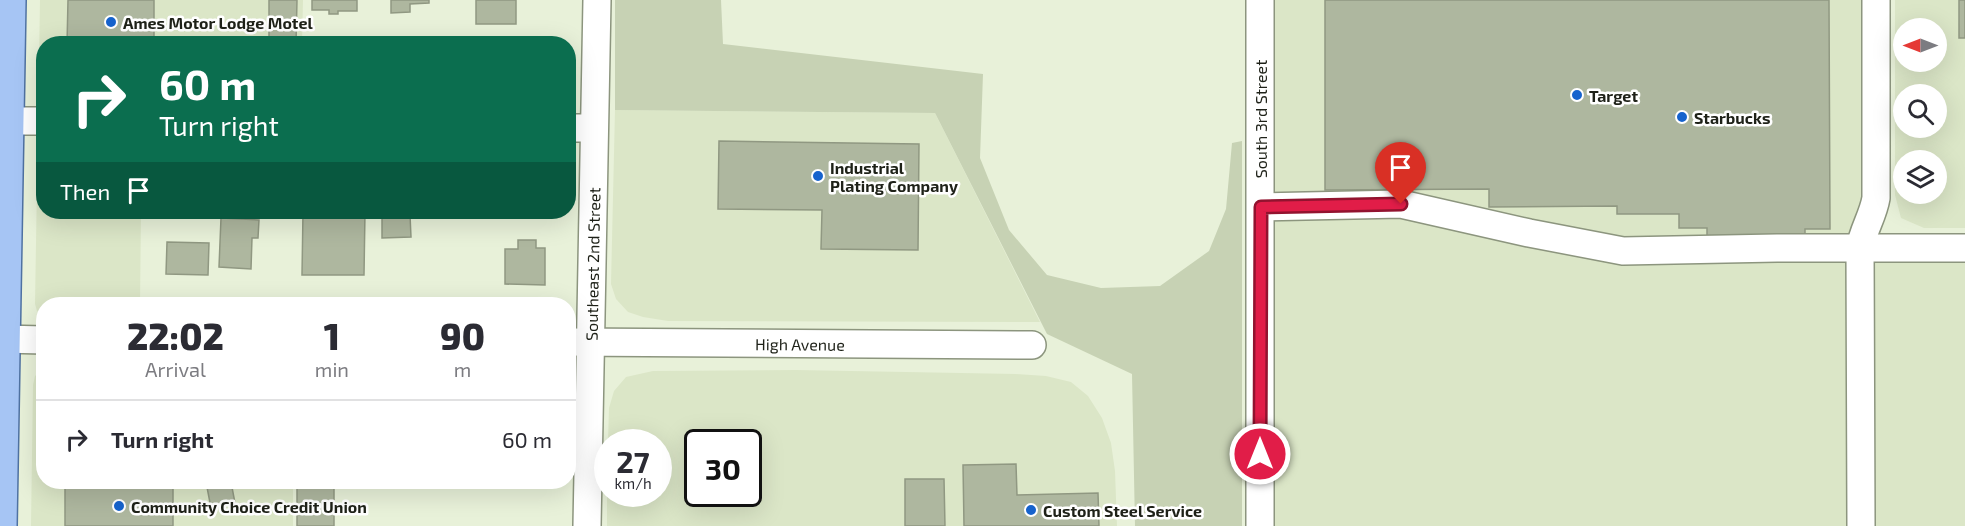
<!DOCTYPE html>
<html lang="en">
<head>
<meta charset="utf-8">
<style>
  :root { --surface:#fff; --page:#f7f7f7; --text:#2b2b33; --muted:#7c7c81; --line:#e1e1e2 }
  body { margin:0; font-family:"Exo 2",sans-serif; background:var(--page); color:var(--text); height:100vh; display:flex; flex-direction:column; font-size:22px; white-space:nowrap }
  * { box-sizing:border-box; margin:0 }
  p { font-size:20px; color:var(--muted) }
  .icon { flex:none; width:33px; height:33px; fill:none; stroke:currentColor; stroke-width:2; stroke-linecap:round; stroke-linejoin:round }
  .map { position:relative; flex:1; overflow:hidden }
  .side { position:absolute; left:36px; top:297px; width:540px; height:192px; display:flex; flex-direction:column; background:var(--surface); border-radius:24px; box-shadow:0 6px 24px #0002 }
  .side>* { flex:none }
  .banner { position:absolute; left:36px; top:36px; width:540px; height:183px; border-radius:24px; box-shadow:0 6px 24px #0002; background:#0b6e4f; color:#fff; overflow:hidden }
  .needle { width:39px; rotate:270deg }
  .fabs { position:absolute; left:1893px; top:18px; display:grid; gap:12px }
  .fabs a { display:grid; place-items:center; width:54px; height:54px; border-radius:50%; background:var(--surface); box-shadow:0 6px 24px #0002; font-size:30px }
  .speed { position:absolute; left:594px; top:429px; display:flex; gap:12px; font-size:30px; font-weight:700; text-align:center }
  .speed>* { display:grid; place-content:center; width:78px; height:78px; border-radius:50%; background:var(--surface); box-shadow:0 6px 24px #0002; line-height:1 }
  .speed small { font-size:15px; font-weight:400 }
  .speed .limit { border:3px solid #111; border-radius:9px; background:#fff; color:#111 }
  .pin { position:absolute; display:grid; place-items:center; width:51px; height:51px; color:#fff; margin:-62px -26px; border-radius:50% 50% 50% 0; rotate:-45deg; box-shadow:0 0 6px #0007 }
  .pin .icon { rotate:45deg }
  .me { position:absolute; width:66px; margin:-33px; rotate:0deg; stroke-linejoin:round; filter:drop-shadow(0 0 4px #0008) }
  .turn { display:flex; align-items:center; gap:21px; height:126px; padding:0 24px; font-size:27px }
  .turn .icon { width:78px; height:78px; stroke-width:2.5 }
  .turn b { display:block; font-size:42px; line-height:51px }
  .then { display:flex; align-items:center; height:57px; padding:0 24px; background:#0003; gap:12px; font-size:22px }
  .eta { display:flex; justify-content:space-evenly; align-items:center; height:102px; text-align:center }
  .eta b { font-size:36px; font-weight:800; line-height:42px }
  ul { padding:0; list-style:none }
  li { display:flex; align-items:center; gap:18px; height:78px; padding:0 24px; border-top:2px solid var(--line) }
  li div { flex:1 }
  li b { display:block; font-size:22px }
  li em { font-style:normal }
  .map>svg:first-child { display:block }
  .built { fill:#dbe6c7; fill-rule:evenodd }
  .green { fill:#c7d2b4 }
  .building { fill:#aeb79f; stroke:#909882; stroke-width:1.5 }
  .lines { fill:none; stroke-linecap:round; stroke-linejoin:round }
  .minor-casing { stroke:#8c957e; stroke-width:30 }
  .major-casing { stroke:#4f72a2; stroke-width:36 }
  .minor { stroke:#fff; stroke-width:27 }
  .major { stroke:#a6c5f4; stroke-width:33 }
  .route-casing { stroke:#92132f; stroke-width:15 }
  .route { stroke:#e11d48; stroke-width:10 }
  .poi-dot { fill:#1663cd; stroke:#fff; stroke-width:2 }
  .labels { text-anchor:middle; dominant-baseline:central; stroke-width:5; stroke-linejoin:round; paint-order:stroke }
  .poi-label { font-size:16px; font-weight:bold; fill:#1e2118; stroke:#fff; text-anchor:start }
  .street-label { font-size:16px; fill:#1e2118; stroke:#fff }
</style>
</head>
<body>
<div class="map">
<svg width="1965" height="526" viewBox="0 0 1965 526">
  <rect width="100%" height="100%" fill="#e8f1d9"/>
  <g class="built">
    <path d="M40,0H303L302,43L44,44V212H141L140,304H44L43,315L37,311L35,304Z"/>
    <path d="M1260,0H1876L1862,237L1965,248V526H1260Z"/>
    <path d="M1895,0H1965V228H1924L1901,218L1895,195ZM1904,28H1936V62H1904ZM1904,94H1936V128H1904ZM1904,160H1936V194H1904Z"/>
    <path d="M615,110L935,113L1040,322L668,321L643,317L628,312L616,299L611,284Z"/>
    <path d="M43,369L44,482H293V526H31L33,385L35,376Z"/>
    <path d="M796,370L1016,374L1046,376L1071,382L1088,396L1102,418L1111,443L1115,471L1117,526H607V490L608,494H658V442H608L609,408L614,391L626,377L653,371ZM698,442H748V494H698Z"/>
  </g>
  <path class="green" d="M615,0H721L723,44L983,74L980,158L1009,230L1047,275L1101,288L1160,286L1209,251L1226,209L1232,143L1242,141V526H1135L1132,374L1047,334L935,113L615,110Z"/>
  <g class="building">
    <path d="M68,0H154V44H67Z"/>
    <path d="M269,0H297L296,44H269Z"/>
    <path d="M312,0H357V11H338V14H329V10H312Z"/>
    <path d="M391,0H429V3L410,4V12L391,13Z"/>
    <rect x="476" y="0" width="40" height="24"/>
    <path d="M1325,0H1829L1830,229H1805V237H1707V228H1679V214H1617V206L1489,207V189L1325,190Z"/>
    <rect x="1959" y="0" width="6" height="38"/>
    <path d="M719,141L919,144L918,250L821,249L822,210L718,209Z"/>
    <path d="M303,212H365L364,275H302Z"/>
    <path d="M382,212H418V215H410L411,237L382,238Z"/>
    <path d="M221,218L259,220L258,238H252L251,269L219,267Z"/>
    <path d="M518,240H536V248H545V285L505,284V249H518Z"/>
    <path d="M167,242L209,243L208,275L166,274Z"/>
    <path d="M1016,464L1017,495L1098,493L1099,526H964L963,465Z"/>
    <path d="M905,479H944L945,526H905Z"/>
    <path d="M206,482H231L235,503L211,508Z"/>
    <rect x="297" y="484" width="37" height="42"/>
    <path d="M65,485L173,486V526H65Z"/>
  </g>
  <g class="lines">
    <defs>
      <g id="minor">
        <path d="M1260,0V526"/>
        <path d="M7,121H44"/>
        <path d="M568,128H594"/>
        <path d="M1261,207L1401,204L1529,233L1623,251L1777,248H1965"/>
        <path d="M2,339L44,340"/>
        <path id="s1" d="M568,342L1032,345"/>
        <path id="s2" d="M587,526L597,0"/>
        <path d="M1861,526L1860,248C1863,230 1873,216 1876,198V0"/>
      </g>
      <path id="major" d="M0,526L9,0"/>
    </defs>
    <use href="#minor" class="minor-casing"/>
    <use href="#major" class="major-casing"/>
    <use href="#minor" class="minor"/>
    <use href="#major" class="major"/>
  </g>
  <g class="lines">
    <defs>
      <path id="route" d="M1260,454L1261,207L1401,204"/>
    </defs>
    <use href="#route" class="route-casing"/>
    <use href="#route" class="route"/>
  </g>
  <g class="poi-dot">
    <circle cx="111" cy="22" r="6"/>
    <circle cx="1577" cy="95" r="6"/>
    <circle cx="1682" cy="117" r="6"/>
    <circle cx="818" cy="176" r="6"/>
    <circle cx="119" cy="506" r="6"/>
    <circle cx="1031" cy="510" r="6"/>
  </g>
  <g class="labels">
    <g class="poi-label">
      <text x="123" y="22">Ames Motor Lodge Motel</text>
      <text x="1589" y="95">Target</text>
      <text x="1694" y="117">Starbucks</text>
      <text x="830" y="167">Industrial<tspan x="830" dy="18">Plating Company</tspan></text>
      <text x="131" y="506">Community Choice Credit Union</text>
      <text x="1043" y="510">Custom Steel Service</text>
    </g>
    <g class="street-label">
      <text transform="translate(1260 119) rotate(-90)">South 3rd Street</text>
      <text stroke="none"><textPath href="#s2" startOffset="262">Southeast 2nd Street</textPath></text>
      <text stroke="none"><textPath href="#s1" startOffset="232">High Avenue</textPath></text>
    </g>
  </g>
</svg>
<div class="fabs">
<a><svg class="needle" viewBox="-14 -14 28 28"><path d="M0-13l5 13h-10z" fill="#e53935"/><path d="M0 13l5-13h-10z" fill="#7c7c81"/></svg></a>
<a><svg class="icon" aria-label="search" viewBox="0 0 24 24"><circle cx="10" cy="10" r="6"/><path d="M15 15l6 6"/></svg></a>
<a><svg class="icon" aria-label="layers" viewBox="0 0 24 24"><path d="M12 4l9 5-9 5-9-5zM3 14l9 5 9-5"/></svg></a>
</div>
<div class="speed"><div>27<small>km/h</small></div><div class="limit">30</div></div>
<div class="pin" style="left:1401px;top:204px;background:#d93025"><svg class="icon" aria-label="arrive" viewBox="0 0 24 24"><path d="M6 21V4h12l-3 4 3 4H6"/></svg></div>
<svg class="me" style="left:1260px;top:454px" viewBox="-20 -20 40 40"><circle r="17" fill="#e11d48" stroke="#fff" stroke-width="3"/><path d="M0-11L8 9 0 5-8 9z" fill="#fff"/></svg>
<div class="banner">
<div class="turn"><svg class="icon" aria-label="right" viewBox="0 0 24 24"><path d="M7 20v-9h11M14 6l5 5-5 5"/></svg><div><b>60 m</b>Turn right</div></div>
<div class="then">Then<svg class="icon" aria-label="arrive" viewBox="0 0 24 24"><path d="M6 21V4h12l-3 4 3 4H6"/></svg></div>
</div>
<section class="side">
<div class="eta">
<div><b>22:02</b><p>Arrival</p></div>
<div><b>1</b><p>min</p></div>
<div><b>90</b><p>m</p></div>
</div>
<ul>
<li><svg class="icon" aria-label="right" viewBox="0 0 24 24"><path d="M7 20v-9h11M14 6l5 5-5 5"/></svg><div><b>Turn right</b></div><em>60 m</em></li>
</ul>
</section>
</div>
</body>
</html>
